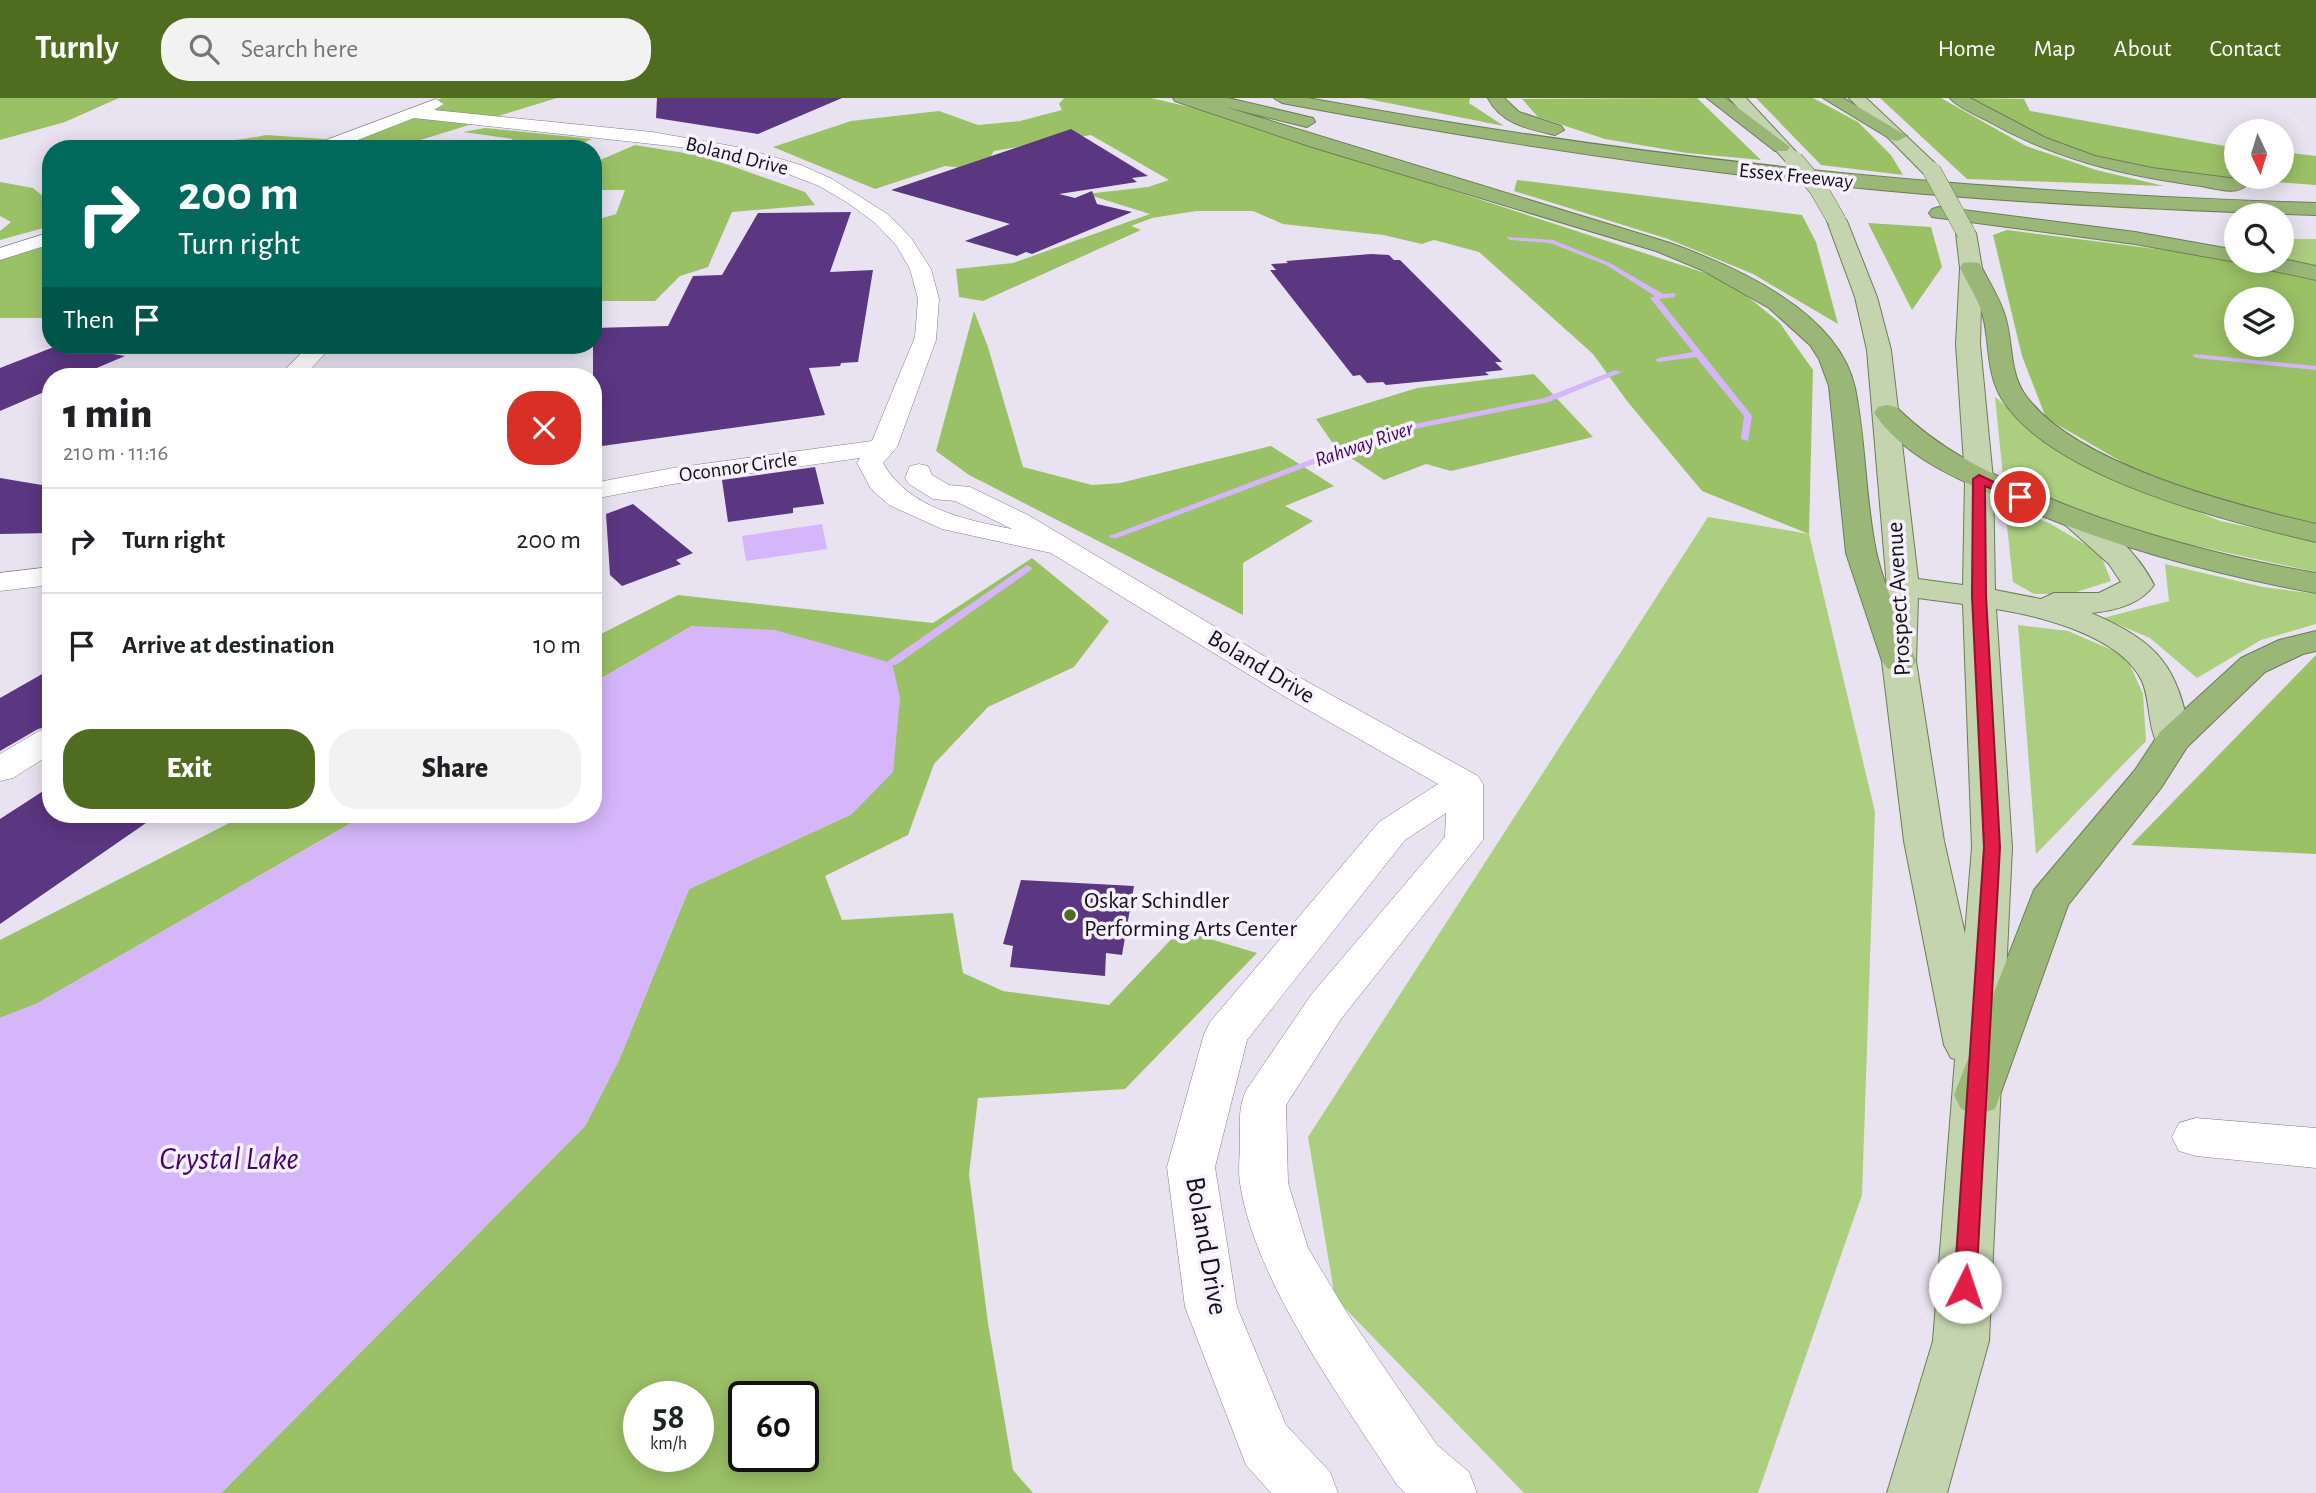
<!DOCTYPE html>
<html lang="en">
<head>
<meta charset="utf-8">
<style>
  :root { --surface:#fff; --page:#f2f2f2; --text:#202124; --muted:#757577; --line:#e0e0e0; --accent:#4f6c1f }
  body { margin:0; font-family:"Alegreya Sans",sans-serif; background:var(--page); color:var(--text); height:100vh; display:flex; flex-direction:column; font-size:26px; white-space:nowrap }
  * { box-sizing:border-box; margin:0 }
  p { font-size:23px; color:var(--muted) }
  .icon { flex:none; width:38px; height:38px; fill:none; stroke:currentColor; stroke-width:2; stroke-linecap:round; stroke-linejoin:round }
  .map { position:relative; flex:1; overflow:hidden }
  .panel { position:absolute; left:42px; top:270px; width:560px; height:455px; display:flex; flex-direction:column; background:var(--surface); border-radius:28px; box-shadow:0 4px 18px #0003 }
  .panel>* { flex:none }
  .hud { position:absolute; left:42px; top:42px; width:560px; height:214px; border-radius:28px; box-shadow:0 4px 18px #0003; background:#00695c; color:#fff; overflow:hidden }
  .needle { width:46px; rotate:176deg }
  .controls { position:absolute; left:2224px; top:21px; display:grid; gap:14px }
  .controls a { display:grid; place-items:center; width:70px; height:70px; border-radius:50%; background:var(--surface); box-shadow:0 4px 18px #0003; font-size:35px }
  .speed { position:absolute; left:623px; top:1283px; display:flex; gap:14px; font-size:35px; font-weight:700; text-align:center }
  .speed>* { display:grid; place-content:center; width:91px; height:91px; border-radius:50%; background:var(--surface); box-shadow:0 4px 18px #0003; line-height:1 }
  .speed small { font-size:18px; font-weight:400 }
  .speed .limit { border:4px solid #111; border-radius:10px; background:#fff; color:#111 }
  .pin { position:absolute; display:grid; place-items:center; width:60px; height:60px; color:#fff; margin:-30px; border:4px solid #fff; border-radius:50%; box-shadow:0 2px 7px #0007 }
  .me { position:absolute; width:77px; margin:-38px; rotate:4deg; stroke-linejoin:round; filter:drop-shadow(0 0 5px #0008) }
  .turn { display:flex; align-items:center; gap:24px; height:147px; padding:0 21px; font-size:32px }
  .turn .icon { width:91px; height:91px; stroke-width:2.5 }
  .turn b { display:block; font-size:49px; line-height:60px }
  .then { display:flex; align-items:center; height:66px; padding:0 21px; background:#0003; gap:14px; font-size:26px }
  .round { display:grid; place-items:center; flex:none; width:74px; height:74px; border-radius:28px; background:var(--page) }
  .headline { display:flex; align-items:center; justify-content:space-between; height:119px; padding:0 21px }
  h1 { font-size:42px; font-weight:800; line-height:52px }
  .button { display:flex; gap:14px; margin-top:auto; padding:14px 21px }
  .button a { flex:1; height:80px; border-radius:28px; background:var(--accent); color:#fff; font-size:28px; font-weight:800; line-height:80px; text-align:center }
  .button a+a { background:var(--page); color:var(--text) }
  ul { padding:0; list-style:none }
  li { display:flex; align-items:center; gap:21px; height:105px; padding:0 21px; border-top:2px solid var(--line) }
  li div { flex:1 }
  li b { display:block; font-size:26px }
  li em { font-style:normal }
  header { display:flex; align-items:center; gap:42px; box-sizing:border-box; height:98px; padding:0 35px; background:var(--accent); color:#fff }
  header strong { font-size:33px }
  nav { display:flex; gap:38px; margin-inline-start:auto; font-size:24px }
  .search { width:490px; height:63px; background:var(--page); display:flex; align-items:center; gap:18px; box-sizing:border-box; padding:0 24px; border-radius:28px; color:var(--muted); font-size:26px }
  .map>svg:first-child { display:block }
  .green { fill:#acce7f }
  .forest { fill:#9bc166; fill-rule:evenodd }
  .water { fill:#d5b6fb }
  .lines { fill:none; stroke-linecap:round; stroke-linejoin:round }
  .stream { fill:#d5b6fb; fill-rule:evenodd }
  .building { fill:#5b3681 }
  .minor-casing { stroke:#827d89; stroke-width:1 }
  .primary-casing { stroke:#6c7d56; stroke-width:2 }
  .motorway-casing { stroke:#6c7d56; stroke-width:2 }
  .minor { fill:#fff; fill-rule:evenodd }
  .primary { fill:#c3d4ae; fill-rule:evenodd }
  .motorway { fill:#9bb778; fill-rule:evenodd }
  .primary-bridge-casing { stroke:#6c7d56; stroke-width:19; stroke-linecap:butt }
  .primary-bridge { stroke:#c3d4ae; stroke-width:18 }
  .route { fill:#e11d48; stroke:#92132f; stroke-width:2 }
  .poi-dot { fill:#4f6c1f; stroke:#f6f0ff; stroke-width:2.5 }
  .labels { text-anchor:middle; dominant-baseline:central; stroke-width:7; stroke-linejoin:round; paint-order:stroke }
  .far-street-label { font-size:21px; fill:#141217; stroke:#f6f0ff }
  .far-water-label { font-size:21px; font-style:italic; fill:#43046d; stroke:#f6f0ff }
  .street-label { font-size:24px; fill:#141217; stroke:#f6f0ff }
  .poi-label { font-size:24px; fill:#141217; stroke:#f6f0ff; text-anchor:start }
  .near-street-label { font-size:28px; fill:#141217; stroke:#f6f0ff }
  .near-water-label { font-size:32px; font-style:italic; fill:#43046d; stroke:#f6f0ff }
</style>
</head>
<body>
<header>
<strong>Turnly</strong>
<div class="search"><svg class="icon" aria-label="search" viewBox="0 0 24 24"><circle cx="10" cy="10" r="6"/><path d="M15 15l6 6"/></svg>Search here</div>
<nav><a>Home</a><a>Map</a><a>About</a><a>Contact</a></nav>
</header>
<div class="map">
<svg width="2316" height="1395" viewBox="0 0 2316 1395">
  <rect width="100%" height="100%" fill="#e9e3f1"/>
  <g class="green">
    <path d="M2282,141H2316V170L2282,163Z"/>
    <path d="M1995,299L2072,361L2220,423L2316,443V474L2159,440L2013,387L2003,378Z"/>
    <path d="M2005,409L2049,425L2100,455L2111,483L2070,496H2034L2013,484Z"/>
    <path d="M1708,419L1809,436L1875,714L1862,1097L1758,1395H1524L1335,1200L1308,1039Z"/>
    <path d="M2165,466L2263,489L2316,496V526L2261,542L2197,580L2150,540L2103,520L2169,503Z"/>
    <path d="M2018,527L2068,533L2126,558L2143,596L2146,643L2036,756Z"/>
  </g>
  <g class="forest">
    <path d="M0,0H119L65,24L0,42Z"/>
    <path d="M442,0H557L391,51H316Z"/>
    <path d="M1064,0H1151L1211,14L1727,182L1779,224L1813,272L1809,436L1702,393L1627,303L1593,256L1479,154L1434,142L1422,146L1383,137L1283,126L1253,113H1196L1152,120L1131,128L1141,132L983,203L959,199L956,171L1013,165L1150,116L1086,96L1148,89L1169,82L1091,37L994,53L982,72L945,68L875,91L773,49L851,23L939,13L978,27L1020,23L1062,12L1059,6Z"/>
    <path d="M1363,0H1470L1469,5L1504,28Z"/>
    <path d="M1697,0L1761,62L1687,55L1605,41L1538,19L1522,1Z"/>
    <path d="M1756,0H1813L1858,24L1891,57L1903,77L1821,67Z"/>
    <path d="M1880,0H1941L2026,48L2096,72L2164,88L1967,81Z"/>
    <path d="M1966,0L2024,1L2030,13L2236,50V79H2282V54L2316,58V87L2167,76L2067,51Z"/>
    <path d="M485,30L592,41L569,51H499L513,41L463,34Z"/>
    <path d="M266,37L326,41L295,51H150C188,42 228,46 266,37Z"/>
    <path d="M635,47L703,58L805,94L815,107L732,114L708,169L680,178L655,203H593V123L616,116L625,92H593V65Z"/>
    <path d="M1517,82L1802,117L1816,144L1838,226L1753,176L1668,141L1514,93Z"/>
    <path d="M0,84L33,90L51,105V128L0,142V133L11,124L0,118Z"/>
    <path d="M1868,125L1931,129L1942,169L1912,212Z"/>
    <path d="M2007,132L2196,156L2316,183V428L2153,382L2046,320L2022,258L1993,137ZM2236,201H2282V247H2236Z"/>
    <path d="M51,144V220H0V162Z"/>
    <path d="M974,213L988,249L1023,369L1092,387L1120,385L1271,348L1334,388L1285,408L1313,423L1243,465V517L969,377L936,353Z"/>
    <path d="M1534,276L1593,339L1451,373L1426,366L1384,382L1336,350L1316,321L1417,290Z"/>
    <path d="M1032,460L1109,523L1074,569L988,609L934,666L908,737L825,778L842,822L953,815L963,875L1003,893L1109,907L1180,832L1257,855L1125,991L978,1000L969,1076L988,1225L1013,1372L1033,1395H221L585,1028L619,962L689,791L852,716L692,528L593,585V540L678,497L933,525ZM639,1298H698V1358H639ZM744,1298H803V1358H744Z"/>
    <path d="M2316,557V756L2131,747Z"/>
    <path d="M247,716H367L36,906L0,920V842Z"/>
  </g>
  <g class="water">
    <path d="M822,426L827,451L746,463L742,438Z"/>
    <path d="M692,528L775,532L892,565L900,600L893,674L852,716L689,791L619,962L585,1028L221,1395H0V920L36,906L367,716H593V585Z"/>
  </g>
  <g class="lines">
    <g class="stream">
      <path d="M1508,139L1553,142L1610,165L1663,196L1675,195V199L1659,201L1752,318L1748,343L1741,341L1744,318L1696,259L1659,264L1655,262L1659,260L1693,254L1650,200L1655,198L1606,167L1550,145L1510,142L1507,140Z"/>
      <path d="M2194,256L2316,268V272L2197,260L2193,258Z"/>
      <path d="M1615,272L1622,274L1549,304L1399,334L1117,440H1111L1109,438L1394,330L1544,300Z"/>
      <path d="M1027,467L1032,470L1031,472L896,567H888L887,565L888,563Z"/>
    </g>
  </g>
  <g class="building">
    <path d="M657,0H842L758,36L656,20Z"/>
    <path d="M1071,31L1148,78L1132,80L1137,84L1059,96L1075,100L1092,93L1097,106L1132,114L1032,156L1026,154L1017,158L965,143L1010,126L891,92Z"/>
    <path d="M851,114L830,174L873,172L858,264L841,265L840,268L809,270L825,317L602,348L601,333L593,334V230L668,228L693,178L722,177L758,115Z"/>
    <path d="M1371,156L1389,157L1394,162H1400L1502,264H1495L1503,272L1485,274L1489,277L1386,287L1383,284L1367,285L1360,277L1353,278L1270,172H1276L1271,166L1288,165L1286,163Z"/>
    <path d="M59,247L125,258L78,278H51V291L0,313V270Z"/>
    <path d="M815,369L824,406L793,410V415L728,424L722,382Z"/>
    <path d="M0,380L48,388L51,401V435L0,436Z"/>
    <path d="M633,406L693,455L676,462L681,466L622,488L610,477L606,416Z"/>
    <path d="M51,571V628L38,631L0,653V600Z"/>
    <path d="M51,688V716H159L0,826V721Z"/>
    <path d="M1021,782L1134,788L1122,857L1106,855L1105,878L1010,869L1013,848L1003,846Z"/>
  </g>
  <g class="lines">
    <defs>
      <g id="minor">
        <path d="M436,1L444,6L434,12L652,34L743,50L801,67L832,81L889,117L911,140L931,171L939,201L936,242L897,349L883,365C908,410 965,422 1012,431L955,403L933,401L909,386L905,380L910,368L919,366L928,368L932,377L949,387L970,389L1028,417L1306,583L1478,678L1483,686V742L1341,921L1286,1007L1288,1085L1308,1150L1349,1218L1437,1347L1469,1374L1477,1395H1405L1397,1387C1343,1302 1255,1185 1240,1085C1238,1072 1240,1056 1240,1043C1240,1024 1238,1008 1247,991L1311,897L1445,739L1446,715L1405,742L1247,942L1215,1069L1237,1209L1286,1327L1330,1374L1338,1395H1271L1246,1367L1185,1209L1167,1069L1204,936L1210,924L1379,724L1438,686L1282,597L1051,455L942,431L889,407L871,391L857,365L860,360L673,386L593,401V385L673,370L872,343L915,239L918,201L910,171L896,147L875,125L848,105L819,88L760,65L698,51L414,20L335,51H311L313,47Z"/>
        <path d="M51,134V146L0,162V150Z"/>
        <path d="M309,247H333L304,278H279Z"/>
        <path d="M51,469V487L0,493V475Z"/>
        <path d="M51,630V656L13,680L0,683V656L39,633Z"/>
        <path d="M2196,1020L2316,1030V1070L2196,1058L2179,1053L2172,1039L2179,1025Z"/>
      </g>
      <g id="primary">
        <path d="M1729,0H1746L1800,58L1803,62L1800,66H1788Z"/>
        <path d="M1849,0H1866L1939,69L1941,73L1939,77H1925Z"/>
        <path d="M1837,117L1844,119L1847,123L1877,199L1891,252L1918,481L1963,487L1965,381L1956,246L1960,170L1956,135L1959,131H1973L1976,135L1982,170L1980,246L1993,381L1995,492L2041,501L2054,495H2099L2121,484L2109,466L2062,424L2066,418C2099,410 2141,460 2154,487C2140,507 2113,513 2091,515C2160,545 2178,568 2191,642L2186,650L2173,653L2160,650C2147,631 2151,604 2142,583C2121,538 2040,518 1996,511L2012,749L1989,1243L1947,1395H1887L1933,1243L1955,961L1951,960L1944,947L1904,743L1882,563L1887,489L1867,252L1855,199L1827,123L1830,119ZM1918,500L1963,506L1972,749L1965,836L1944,743L1916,563Z"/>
      </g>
      <g id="motorway">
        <path d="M1173,0H1228L1313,20L1315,24L1307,29L1225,9L1670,145C1736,169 1839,214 1855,290C1866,344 1865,400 1876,453C1883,487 1904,530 1916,563L1911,570L1899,573L1887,570L1882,563L1846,455L1829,288L1819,261L1810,247L1769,210L1702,172L1656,153L1312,49L1175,3Z"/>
        <path d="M1274,0H1308C1645,62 1974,95 2316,105V117C2142,111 1967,103 1794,83C1622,64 1452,37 1282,5Z"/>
        <path d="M1488,0H1504L1519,14L1561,28L1564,32L1555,37C1529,31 1501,26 1488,0Z"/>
        <path d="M1707,0H1725L1790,49L1787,53H1775Z"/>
        <path d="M1823,0H1843L1907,38L1898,43L1892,42Z"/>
        <path d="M1950,0H1970L2046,40L2095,58L2152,70L2237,81L2246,87C2238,98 2213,90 2201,88C2124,78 2054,61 1986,22C1975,16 1958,10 1950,0Z"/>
        <path d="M1939,109L2135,134L2236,152V163H2242L2236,164L2135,146L1932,119L1929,115L1932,111Z"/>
        <path d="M2282,161L2316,168V182L2251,168L2248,163Z"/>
        <path d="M1971,164L1979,165L1982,170C1990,186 2000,201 2005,218C2013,242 2009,273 2024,295C2072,366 2235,407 2316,426V444C2228,423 2052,381 2002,301C1986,275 1990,246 1983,218C1978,201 1968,186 1960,170L1963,165Z"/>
        <path d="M1887,307L1896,309C1941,353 1988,375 2046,399C2133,435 2223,459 2316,475V495C2207,475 2102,446 2000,400C1955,380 1903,358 1874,315L1878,309Z"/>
        <path d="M2316,533V553L2303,556L2265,574L2187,649L2161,690L2068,807L1995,1011L1978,1016L1961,1011L1954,997L2034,792L2135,672L2160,634L2241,560L2279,542Z"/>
      </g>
    </defs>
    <use href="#minor" class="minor-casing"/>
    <use href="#primary" class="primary-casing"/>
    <use href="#motorway" class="motorway-casing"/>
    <use href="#minor" class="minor"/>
    <use href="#primary" class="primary"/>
    <use href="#motorway" class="motorway"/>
    <defs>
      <g id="primary-bridge">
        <path d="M1794,62L1818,90L1837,123"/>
        <path d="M1932,73L1966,135"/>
      </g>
    </defs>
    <use href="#primary-bridge" class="primary-bridge-casing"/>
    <use href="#primary-bridge" class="primary-bridge"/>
  </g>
  <path class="route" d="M1979,377L2026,399L2016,401L1985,388L1986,498L2000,749L1976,1189L1973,1196L1965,1199L1957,1196L1954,1189L1984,749L1972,498L1973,381Z"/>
  <circle class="poi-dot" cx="1070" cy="817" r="7"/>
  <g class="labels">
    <g class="far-street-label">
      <text transform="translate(737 58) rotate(14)">Boland Drive</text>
      <text transform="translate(1796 78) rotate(6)">Essex Freeway</text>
      <text transform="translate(738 369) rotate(-8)">Oconnor Circle</text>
    </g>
    <g class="far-water-label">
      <text transform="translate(1364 346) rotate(-19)">Rahway River</text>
    </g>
    <g class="street-label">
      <text transform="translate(1899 501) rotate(-93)">Prospect Avenue</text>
      <text transform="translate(1261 569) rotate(31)">Boland Drive</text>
    </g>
    <g class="poi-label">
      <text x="1084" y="803">Oskar Schindler<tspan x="1084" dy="28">Performing Arts Center</tspan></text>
    </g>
    <g class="near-street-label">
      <text transform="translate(1206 1148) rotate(80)">Boland Drive</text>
    </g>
    <g class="near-water-label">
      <text x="229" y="1061">Crystal Lake</text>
    </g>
  </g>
</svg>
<div class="controls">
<a><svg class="needle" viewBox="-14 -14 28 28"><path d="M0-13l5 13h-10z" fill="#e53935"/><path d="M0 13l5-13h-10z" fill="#757577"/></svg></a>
<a><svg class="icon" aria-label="search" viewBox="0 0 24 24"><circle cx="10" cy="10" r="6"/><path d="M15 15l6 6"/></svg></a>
<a><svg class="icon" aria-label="layers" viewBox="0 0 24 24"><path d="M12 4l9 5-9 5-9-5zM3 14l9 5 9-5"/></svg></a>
</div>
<div class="speed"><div>58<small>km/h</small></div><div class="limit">60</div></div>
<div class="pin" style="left:2020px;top:399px;background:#d93025"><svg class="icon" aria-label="arrive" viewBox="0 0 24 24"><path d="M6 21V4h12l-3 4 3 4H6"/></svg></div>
<svg class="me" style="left:1965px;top:1189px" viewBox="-20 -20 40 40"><circle r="19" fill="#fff"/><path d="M0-13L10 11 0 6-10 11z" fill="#e11d48"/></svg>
<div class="hud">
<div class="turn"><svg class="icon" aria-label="right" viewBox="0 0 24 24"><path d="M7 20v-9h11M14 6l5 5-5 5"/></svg><div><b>200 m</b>Turn right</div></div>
<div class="then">Then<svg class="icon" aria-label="arrive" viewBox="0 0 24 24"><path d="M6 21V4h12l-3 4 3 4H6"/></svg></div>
</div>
<section class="panel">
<div class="headline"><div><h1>1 min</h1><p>210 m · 11:16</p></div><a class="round" style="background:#d93025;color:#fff"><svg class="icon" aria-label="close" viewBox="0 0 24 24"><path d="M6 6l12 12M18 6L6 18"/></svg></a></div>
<ul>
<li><svg class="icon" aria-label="right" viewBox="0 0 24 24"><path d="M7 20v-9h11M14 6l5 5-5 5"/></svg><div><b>Turn right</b></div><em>200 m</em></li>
<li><svg class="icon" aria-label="arrive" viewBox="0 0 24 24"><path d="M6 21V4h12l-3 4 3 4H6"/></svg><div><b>Arrive at destination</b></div><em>10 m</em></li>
</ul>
<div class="button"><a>Exit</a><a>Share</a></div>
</section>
</div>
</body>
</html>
